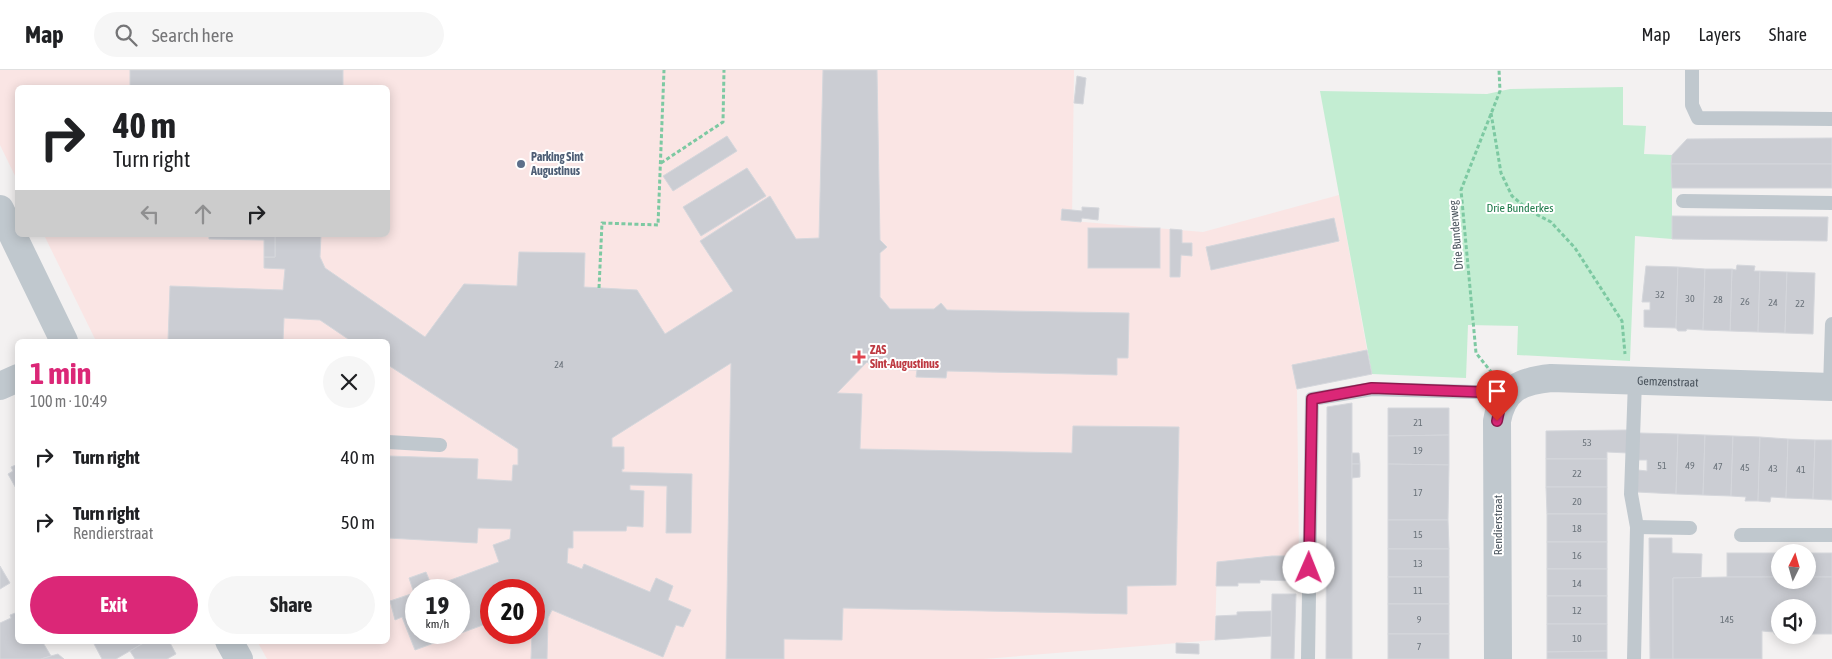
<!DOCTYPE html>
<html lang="en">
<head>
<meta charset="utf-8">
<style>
  :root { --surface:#fff; --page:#f6f6f6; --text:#202124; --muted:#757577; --line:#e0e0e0; --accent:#db2777 }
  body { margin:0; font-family:"Asap Condensed",sans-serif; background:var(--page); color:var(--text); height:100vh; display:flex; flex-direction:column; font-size:19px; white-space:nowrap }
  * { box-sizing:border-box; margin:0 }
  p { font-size:16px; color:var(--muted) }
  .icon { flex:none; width:28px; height:28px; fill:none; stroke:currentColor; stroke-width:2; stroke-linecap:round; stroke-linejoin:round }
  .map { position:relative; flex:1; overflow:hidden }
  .panel { position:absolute; left:15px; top:269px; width:375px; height:305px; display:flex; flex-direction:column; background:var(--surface); border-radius:8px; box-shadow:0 2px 12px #0003 }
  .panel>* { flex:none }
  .top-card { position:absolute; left:15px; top:15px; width:375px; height:152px; border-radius:8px; box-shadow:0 2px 12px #0003; background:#fff; color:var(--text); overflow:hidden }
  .needle { width:32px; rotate:5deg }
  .tools { position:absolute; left:1771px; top:474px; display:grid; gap:10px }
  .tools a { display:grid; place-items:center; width:45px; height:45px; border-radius:50%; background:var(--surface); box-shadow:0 2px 12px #0003; font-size:25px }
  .speed { position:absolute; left:405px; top:509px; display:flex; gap:10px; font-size:25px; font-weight:700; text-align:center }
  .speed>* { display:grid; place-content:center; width:65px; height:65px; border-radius:50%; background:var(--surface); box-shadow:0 2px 12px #0003; line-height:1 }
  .speed small { font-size:12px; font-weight:400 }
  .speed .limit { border:8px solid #d22; background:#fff; color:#111 }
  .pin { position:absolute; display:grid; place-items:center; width:42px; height:42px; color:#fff; margin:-51px -21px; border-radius:50% 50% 50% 0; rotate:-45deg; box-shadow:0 0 5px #0007 }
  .pin .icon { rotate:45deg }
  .me { position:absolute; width:55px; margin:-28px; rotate:1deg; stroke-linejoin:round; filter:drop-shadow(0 0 4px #0008) }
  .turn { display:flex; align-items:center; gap:18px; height:105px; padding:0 15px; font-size:22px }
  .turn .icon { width:65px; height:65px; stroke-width:2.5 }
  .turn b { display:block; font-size:35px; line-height:42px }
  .lanes { display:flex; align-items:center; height:48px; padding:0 15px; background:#0003; justify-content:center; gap:25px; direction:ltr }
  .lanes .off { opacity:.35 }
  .round { display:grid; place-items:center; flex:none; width:52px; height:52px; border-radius:26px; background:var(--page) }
  .head { display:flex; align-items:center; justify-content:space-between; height:85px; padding:0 15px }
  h1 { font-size:30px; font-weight:700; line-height:38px; color:var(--accent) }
  .button { display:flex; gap:10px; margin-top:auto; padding:10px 15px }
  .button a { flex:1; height:58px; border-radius:30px; background:var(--accent); color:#fff; font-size:20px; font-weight:700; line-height:58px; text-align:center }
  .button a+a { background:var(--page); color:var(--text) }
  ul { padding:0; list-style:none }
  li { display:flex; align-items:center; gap:15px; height:65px; padding:0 15px }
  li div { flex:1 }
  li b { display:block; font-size:19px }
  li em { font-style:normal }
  header { display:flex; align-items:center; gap:30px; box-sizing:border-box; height:70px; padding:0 25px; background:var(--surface); border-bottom:1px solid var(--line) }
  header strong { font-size:24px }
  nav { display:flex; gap:28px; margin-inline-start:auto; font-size:18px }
  .search { width:350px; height:45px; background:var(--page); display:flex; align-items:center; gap:12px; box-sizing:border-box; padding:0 18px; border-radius:28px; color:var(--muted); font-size:19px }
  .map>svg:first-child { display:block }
  .medical { fill:#fae5e4; fill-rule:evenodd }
  .green { fill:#c3edd2 }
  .building { fill:#cbcdd3; stroke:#d5d7dc; fill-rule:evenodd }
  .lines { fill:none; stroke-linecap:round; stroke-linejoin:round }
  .path { stroke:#7dc9a2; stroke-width:3; stroke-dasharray:4 2.5; stroke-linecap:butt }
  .service { stroke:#c0c8ce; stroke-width:14 }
  .minor { stroke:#c0c8ce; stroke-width:28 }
  .route-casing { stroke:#8e194d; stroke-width:12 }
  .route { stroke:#db2777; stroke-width:9 }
  .service-dot { fill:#5c6f8a; stroke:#fff; stroke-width:2 }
  .health-dot { fill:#e0444e; stroke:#fff; stroke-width:2 }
  .labels { text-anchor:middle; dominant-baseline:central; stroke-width:4; stroke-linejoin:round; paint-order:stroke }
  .number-label { font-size:10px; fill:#6a727a }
  .service-label { font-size:12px; font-weight:bold; fill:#4e5e75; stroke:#fff; text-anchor:start }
  .park-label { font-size:12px; fill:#1e7b4a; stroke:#fff }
  .street-label { font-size:12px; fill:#4a545d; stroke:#fff }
  .health-label { font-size:12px; font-weight:bold; fill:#be3a42; stroke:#fff; text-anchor:start }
</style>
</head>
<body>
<header>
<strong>Map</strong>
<div class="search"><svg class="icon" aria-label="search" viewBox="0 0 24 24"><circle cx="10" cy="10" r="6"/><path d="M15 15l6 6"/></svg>Search here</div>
<nav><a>Map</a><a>Layers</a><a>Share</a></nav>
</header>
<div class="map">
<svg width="1832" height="589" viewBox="0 0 1832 589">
  <rect width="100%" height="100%" fill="#f3f1f1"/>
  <path class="medical" d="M0,0H1074L1072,151L1203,162L1339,125L1367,280L1293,295L1297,319L1299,486L1217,492L1215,570L984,589H267L257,571H388V271H96L44,165H388V18H18L17,110L0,75ZM416,520H459V562H416ZM491,520H534V562H491Z"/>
  <path class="green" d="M1623,17V55L1646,56L1644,84L1672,85V169L1635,166L1630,291L1517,285L1518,256L1468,255L1466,308L1372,304L1320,21L1487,24L1510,19Z"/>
  <g class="building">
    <rect x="130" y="0" width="213" height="18"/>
    <path d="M823,0H877L880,170L887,177L880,183V227L890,239H934L941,233L947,240L1129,243L1128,288H1117V305L947,301L946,308L916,307L917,300L874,299L867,292L837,323L862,324L860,379L1072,383L1073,356L1179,357L1176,515L1127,516V544L843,538L842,570L784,569V589H726L731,293L612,368V377H624V399H622V402L692,404L691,463H666L667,416L630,415V420L644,421L643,457L627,456L626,461H573V478H568L567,493L582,499L584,494L650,522L656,508L673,516L668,530L691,540L683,557L676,555L663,587L552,540L548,548L547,589H531L532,562H534V520H491V552L415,580L402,547L395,550L390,531L414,523L409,508L426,502L432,517L499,492L493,475L510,469L511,459L478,458L477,473L388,468V386L478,389L477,409L512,411L513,395H518V379L388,295V271H351L320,250L284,248L283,271H168L170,216L283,220L285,199L264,198V187H275V165H321L320,187L325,198L425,267L464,214L517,216L519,182L585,183L584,217L637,220L665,264L733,221L700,171L770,126L796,169L819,168ZM416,520H459V562H416Z"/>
    <path d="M1077,6L1086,8L1083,34L1074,33Z"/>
    <path d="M727,66L737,81L673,121L663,106Z"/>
    <path d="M1832,68V94H1671L1672,85L1687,69Z"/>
    <path d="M1671,94H1832V118H1672Z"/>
    <path d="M747,98L766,126L701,166L683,137Z"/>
    <path d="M1082,137L1099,138L1098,150L1082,148L1081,152L1061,150L1062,139L1082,141Z"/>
    <path d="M1672,146L1828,147L1827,171L1672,169Z"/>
    <path d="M1334,148L1339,171L1211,200L1206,177Z"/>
    <rect x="1088" y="158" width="72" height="40"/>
    <path d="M1170,159L1182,160V173H1192V186L1181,185L1180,207H1170Z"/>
    <path d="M209,165H275V187H264V170L209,169Z"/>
    <path d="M1737,195L1755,196L1754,201H1760L1758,262L1730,261L1732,199L1736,200Z"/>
    <path d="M1646,196L1678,197L1676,258L1644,257V240H1650V232H1642Z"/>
    <path d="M1678,197L1705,199L1703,260L1687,259L1686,261H1678L1676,258Z"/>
    <path d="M1705,199H1732L1730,261L1703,260Z"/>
    <path d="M1760,201L1787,202L1785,263L1758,262Z"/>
    <path d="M1787,202L1815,203L1813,264L1785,263Z"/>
    <path d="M1367,280L1372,304L1297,319L1292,295Z"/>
    <path d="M1352,333V589H1326L1327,337Z"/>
    <path d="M1388,338H1449V365L1388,366Z"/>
    <path d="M1627,360L1628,383L1607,382V389H1546V361Z"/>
    <path d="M1639,363L1678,364L1676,424L1637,422L1638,400L1647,401V390H1638Z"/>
    <path d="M1678,364L1705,365L1703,425L1676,424Z"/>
    <path d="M1449,365V395L1388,394V366Z"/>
    <path d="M1705,365L1733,366L1731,426L1703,425Z"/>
    <path d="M1733,366L1760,367L1758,431H1745L1746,427L1731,426Z"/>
    <path d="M1760,367L1788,369L1786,428L1771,427L1770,432L1758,431Z"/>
    <path d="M1788,369L1815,370L1813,429L1786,428Z"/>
    <path d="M1815,370H1832V430L1813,429Z"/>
    <path d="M1352,383H1359L1360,394H1352Z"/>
    <rect x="1546" y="389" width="61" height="28"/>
    <path d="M18,394V422L8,404L13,401L11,397Z"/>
    <path d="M1352,394H1360V407L1352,408Z"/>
    <path d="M1388,394L1449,395L1448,450H1388Z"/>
    <path d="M1546,417H1607V444H1547Z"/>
    <rect x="1547" y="444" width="60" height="28"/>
    <path d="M1388,450H1448L1449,479H1388Z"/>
    <path d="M1649,468H1672V483L1702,484L1701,508H1673V589H1650Z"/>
    <rect x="1547" y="472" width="60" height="27"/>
    <rect x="1388" y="479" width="61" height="28"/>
    <rect x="1727" y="483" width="53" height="24"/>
    <rect x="1808" y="483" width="24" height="24"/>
    <path d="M1272,486H1299V511L1260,510V513H1238V516H1216L1217,492Z"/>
    <path d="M0,496L10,513L0,519Z"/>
    <rect x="1547" y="499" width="60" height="27"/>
    <rect x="1388" y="507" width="61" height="27"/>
    <path d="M1727,507H1780V510H1808V507H1832V564H1808V538H1780V564H1774V562L1762,561V589H1673V508Z"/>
    <path d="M1272,524H1296L1294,589H1271Z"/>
    <rect x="1547" y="526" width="60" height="28"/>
    <rect x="1388" y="534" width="61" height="30"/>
    <path d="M1271,541V566L1215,570L1216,546L1237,545V542Z"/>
    <path d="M18,542V571H42L51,586L41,589H0V553L11,548L10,545Z"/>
    <path d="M1547,554H1607V581L1547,582Z"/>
    <rect x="1388" y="564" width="61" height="25"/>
    <path d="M95,571H147L116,589H102L93,572Z"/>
    <path d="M147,571H169L176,584L167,589H135L130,581Z"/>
    <path d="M1176,573L1199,574V584L1176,583Z"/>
    <path d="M1607,581V589H1547V582Z"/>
    <path d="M58,584L64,589H41L51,586Z"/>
  </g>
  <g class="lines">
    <g class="path">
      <path d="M1491,43L1501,103L1512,126L1530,141L1551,152L1575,178L1622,251L1625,284"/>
      <path d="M661,93L723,52L724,0"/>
      <path d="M599,218L602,153L658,155L664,0"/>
      <path d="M1492,303L1476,283L1461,120L1500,21L1499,0"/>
    </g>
    <g class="service">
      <path d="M1692,0V35L1698,48L1832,49"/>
      <path d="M1683,131L1832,133"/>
      <path d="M1830,317L1832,254"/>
      <path d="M388,372L440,375"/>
      <path d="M1637,457L1690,458"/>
      <path d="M1741,465H1832"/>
      <path d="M1308,589L1312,329L1372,319L1508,323"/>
      <path d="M1634,589L1637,457L1631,424L1635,311"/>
    </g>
    <g class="minor">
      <path d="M0,139L64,271"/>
      <path d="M0,316L18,308"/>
      <path d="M229,571L239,589"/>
      <path id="s1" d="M1498,589L1497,351C1503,319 1520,311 1551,308L1832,317"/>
    </g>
  </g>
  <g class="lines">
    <defs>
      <path id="route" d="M1309,498L1312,329L1372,318L1508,323L1500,337L1497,351"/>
    </defs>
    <use href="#route" class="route-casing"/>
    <use href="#route" class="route"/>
  </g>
  <circle class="service-dot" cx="521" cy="94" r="5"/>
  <path class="health-dot" d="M856.5 279.5h5v5h5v5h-5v5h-5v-5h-5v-5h5z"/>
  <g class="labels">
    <g class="number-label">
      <text x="1660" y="224">32</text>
      <text x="1690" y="228">30</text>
      <text x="1718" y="229">28</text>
      <text x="1745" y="231">26</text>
      <text x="1773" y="232">24</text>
      <text x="1800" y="233">22</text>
      <text x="559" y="294">24</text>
      <text x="1418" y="352">21</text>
      <text x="1587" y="372">53</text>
      <text x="1418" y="380">19</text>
      <text x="1662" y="395">51</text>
      <text x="1690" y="395">49</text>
      <text x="1718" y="396">47</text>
      <text x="1745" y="397">45</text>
      <text x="1773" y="398">43</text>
      <text x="1801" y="399">41</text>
      <text x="1577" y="403">22</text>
      <text x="1418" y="422">17</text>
      <text x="1577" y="431">20</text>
      <text x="1577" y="458">18</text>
      <text x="1418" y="464">15</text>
      <text x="1577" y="485">16</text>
      <text x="1418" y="493">13</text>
      <text x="1577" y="513">14</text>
      <text x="1418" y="520">11</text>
      <text x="1577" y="540">12</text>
      <text x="1419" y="549">9</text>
      <text x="1727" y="549">145</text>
      <text x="1577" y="568">10</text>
      <text x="1419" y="576">7</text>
    </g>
    <g class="service-label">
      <text x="531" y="87">Parking Sint<tspan x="531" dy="14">Augustinus</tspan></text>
    </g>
    <g class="park-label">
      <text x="1520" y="138">Drie Bunderkes</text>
    </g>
    <g class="street-label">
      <text transform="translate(1456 165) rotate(-95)">Drie Bunderweg</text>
      <text stroke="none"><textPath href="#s1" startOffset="431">Gemzenstraat</textPath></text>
      <text transform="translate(1498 455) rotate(-90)">Rendierstraat</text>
    </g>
    <g class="health-label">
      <text x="870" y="280">ZAS<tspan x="870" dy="14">Sint-Augustinus</tspan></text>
    </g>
  </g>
</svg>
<div class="tools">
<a><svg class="needle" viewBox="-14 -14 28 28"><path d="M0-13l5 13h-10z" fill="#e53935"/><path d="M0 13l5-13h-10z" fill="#757577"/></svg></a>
<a><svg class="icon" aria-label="sound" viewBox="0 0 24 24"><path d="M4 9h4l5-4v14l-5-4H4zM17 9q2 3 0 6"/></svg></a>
</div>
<div class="speed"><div>19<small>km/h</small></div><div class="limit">20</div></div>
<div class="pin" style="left:1497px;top:351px;background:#d93025"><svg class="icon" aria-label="arrive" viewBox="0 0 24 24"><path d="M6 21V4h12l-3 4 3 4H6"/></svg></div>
<svg class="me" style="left:1309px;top:498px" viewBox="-20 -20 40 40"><circle r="19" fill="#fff"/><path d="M0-13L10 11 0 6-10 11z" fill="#db2777"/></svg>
<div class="top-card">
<div class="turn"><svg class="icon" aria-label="right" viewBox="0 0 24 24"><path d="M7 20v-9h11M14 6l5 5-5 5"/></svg><div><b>40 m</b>Turn right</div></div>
<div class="lanes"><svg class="icon off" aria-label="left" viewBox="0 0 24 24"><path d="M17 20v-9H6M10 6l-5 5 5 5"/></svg><svg class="icon off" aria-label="ahead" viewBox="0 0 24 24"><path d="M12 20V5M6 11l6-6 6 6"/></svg><svg class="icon" aria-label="right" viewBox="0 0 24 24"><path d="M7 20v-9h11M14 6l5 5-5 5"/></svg></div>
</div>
<section class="panel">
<div class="head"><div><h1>1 min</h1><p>100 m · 10:49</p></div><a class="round"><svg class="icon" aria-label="close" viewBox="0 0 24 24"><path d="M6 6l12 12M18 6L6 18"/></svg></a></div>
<ul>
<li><svg class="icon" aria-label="right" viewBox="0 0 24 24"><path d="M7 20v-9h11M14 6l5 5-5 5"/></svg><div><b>Turn right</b></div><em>40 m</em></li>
<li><svg class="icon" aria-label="right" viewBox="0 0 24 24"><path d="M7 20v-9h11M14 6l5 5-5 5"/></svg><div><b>Turn right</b><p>Rendierstraat</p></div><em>50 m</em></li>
</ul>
<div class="button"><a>Exit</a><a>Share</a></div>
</section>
</div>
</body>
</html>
